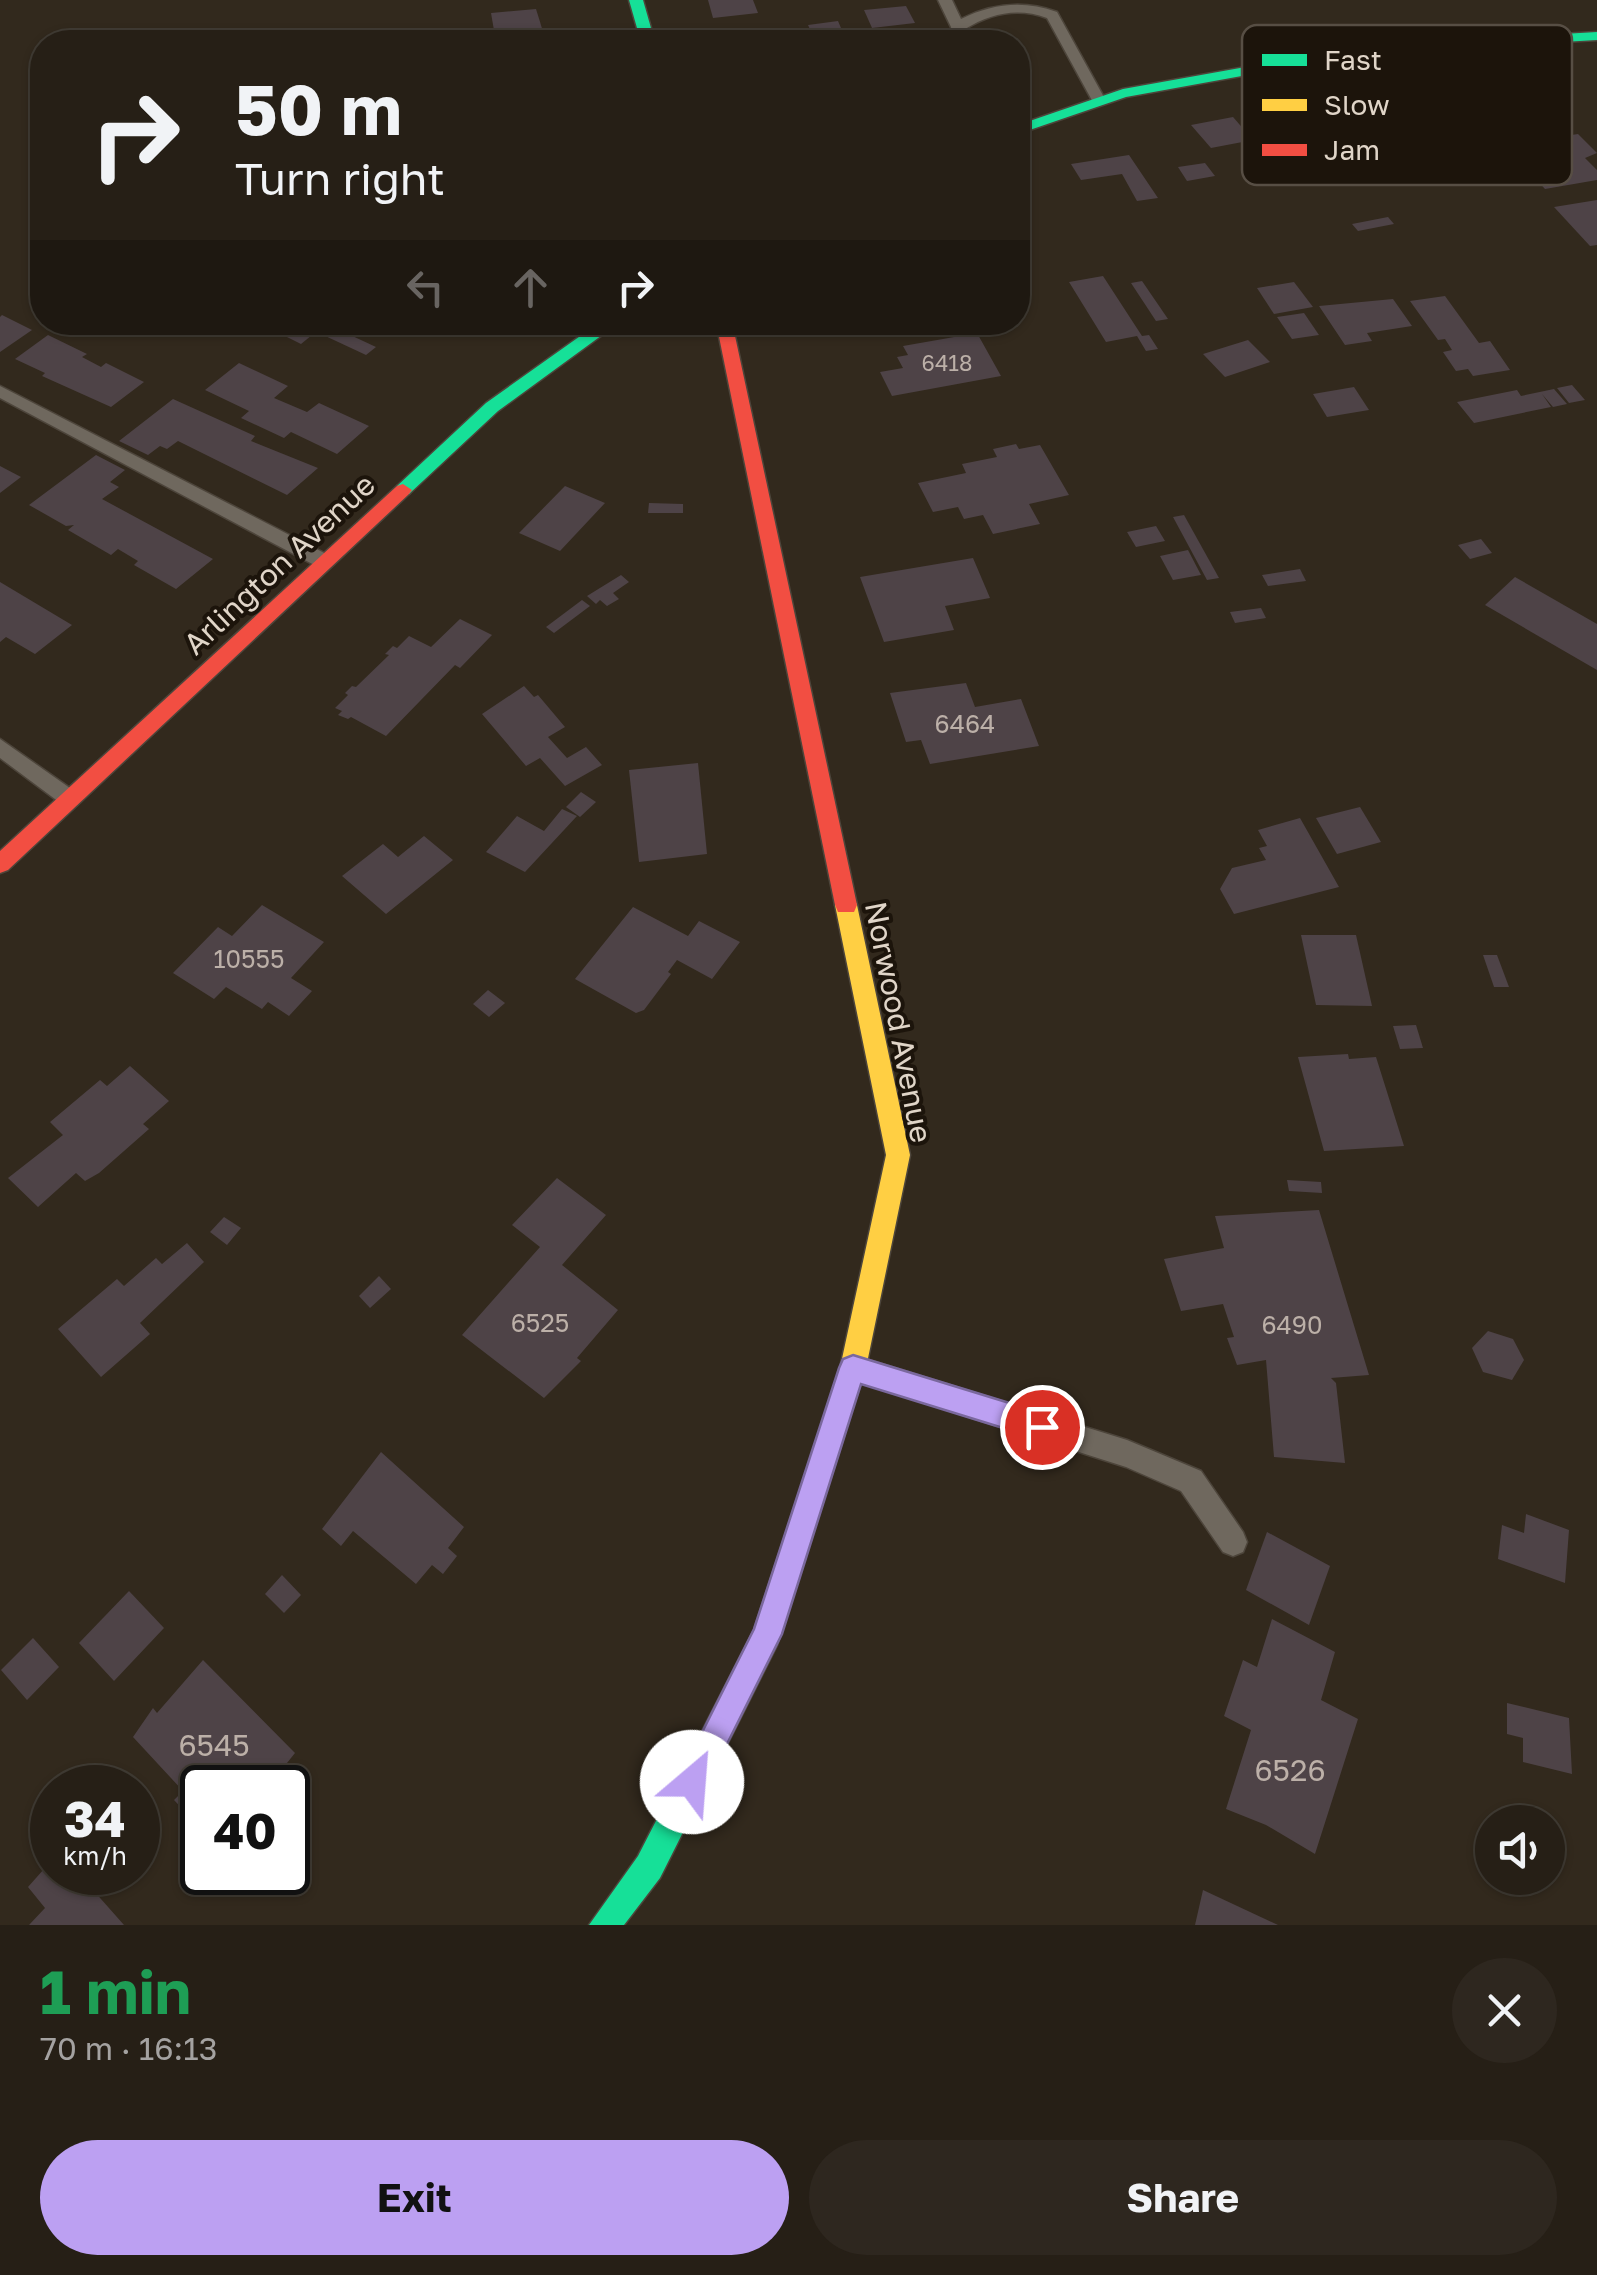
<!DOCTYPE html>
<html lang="en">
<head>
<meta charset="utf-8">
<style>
  :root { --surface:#261f16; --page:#2e271f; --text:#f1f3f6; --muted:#a4a2a1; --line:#423d35; --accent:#bca0f2 }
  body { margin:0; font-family:"Golos Text",sans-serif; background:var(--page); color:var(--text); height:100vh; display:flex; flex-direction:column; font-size:38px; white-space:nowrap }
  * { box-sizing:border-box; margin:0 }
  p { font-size:32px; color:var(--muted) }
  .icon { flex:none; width:55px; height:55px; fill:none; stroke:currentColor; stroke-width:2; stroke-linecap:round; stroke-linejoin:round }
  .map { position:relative; height:1925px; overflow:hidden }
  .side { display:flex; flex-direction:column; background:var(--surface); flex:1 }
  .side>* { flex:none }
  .top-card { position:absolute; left:30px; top:30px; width:1000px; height:305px; border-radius:40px; box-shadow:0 2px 8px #0004,0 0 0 2px var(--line); background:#261f16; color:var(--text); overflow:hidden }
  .fabs { position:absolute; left:1475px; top:1805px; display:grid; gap:20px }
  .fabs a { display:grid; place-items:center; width:90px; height:90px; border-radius:50%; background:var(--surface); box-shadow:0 2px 8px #0004,0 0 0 2px var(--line); font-size:50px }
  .speed { position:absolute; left:30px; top:1765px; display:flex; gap:20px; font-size:50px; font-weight:700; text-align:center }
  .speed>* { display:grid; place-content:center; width:130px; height:130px; border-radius:50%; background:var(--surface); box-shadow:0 2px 8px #0004,0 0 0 2px var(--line); line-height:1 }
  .speed small { font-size:25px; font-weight:400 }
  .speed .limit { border:5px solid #111; border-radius:15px; background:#fff; color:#111 }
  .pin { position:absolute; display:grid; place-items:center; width:85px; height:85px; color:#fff; margin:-42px; border:5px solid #fff; border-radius:50%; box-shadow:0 2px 10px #0007 }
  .me { position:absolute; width:110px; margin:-55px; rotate:27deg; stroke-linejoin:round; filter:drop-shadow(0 0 8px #0008) }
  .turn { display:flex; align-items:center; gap:35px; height:210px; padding:0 40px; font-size:45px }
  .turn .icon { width:130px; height:130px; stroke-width:2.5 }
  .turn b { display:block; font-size:70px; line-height:85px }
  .lanes { display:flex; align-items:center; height:95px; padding:0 40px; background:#0003; justify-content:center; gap:50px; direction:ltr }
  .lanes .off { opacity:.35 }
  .round { display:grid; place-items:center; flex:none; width:105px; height:105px; border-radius:52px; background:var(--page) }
  .headline { display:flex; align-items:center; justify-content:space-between; height:170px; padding:0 40px }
  h1 { font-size:60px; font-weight:700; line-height:75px; color:#1e9e55 }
  .primary-button { display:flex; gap:20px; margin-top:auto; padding:20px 40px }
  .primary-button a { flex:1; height:115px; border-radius:60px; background:var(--accent); color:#111; font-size:40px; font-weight:700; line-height:115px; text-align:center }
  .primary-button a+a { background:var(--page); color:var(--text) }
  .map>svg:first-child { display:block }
  .building { fill:#4e4347 }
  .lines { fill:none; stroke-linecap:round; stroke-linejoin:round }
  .lane-casing { stroke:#4d453b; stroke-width:3 }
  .fast-casing { stroke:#4d453b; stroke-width:3 }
  .slow-casing { stroke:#4d453b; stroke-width:3 }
  .jam-casing { stroke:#4d453b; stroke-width:3 }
  .lane { fill:#6f685e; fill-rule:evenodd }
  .fast { fill:#16e098; fill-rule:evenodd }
  .slow { fill:#ffcf43; fill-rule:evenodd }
  .jam { fill:#f24e42; fill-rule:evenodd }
  .route { fill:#bca0f2; stroke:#7a689d; stroke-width:2.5 }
  .labels { text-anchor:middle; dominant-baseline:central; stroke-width:8; stroke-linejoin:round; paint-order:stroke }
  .far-number-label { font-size:22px; fill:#bcb0a8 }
  .number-label { font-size:25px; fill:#bcb0a8 }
  .street-label { font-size:30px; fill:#e0d5c8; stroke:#1c140b }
  .near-number-label { font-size:30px; fill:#bcb0a8 }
  .key { fill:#1c140b; stroke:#574e44; stroke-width:2.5 }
  .key-label { font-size:28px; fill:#e0d5c8 }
</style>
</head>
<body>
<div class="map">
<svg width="1597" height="1925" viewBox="0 0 1597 1925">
  <rect width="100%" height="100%" fill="#32291d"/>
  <g class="building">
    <path d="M708,0H753L758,13L713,18Z"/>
    <path d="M906,6L915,23L872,28L864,10Z"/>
    <path d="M536,9L545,38L496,42L491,13Z"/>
    <path d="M838,21L847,42H804L802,37L813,36L808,25Z"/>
    <path d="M1233,117L1253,140L1211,148L1191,125Z"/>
    <path d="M1578,134L1597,153L1585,158L1597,170V180L1545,189L1512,153L1552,146L1545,139Z"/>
    <path d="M1129,155L1158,198L1137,201L1122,174L1081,180L1071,164Z"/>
    <path d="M1205,163L1215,176L1187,181L1178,167Z"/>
    <path d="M1597,200V245L1590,246L1554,207Z"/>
    <path d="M1388,217L1394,224L1358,231L1352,224Z"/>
    <path d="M1103,276L1142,336L1149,335L1158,349L1146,351L1137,336L1106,342L1069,282Z"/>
    <path d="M1142,281L1168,319L1156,321L1131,283Z"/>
    <path d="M1294,282L1313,307L1274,314L1257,288Z"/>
    <path d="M1445,296L1479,343L1490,341L1510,370L1473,376L1468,369L1456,371L1443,352L1452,350L1445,339L1438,340L1410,301Z"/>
    <path d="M1393,299L1412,326L1367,333L1372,341L1345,345L1319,306Z"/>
    <path d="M1304,313L1319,335L1292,339L1277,317Z"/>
    <path d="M2,315L32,330L0,352V317Z"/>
    <path d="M290,322H328L301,344L277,332Z"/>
    <path d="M331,326L376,347L366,355L321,334Z"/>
    <path d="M977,333L1001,376L892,396L880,372L903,368L897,357L908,355L903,346Z"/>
    <path d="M48,335L87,354L82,357L101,367L106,363L144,382L111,407L42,376L45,373L15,359Z"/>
    <path d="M1248,340L1270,362L1225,377L1203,354Z"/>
    <path d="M239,363L288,386L274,398L307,412L319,403L369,426L337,454L291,432L284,438L241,418L249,411L205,390Z"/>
    <path d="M1572,385L1585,400L1569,403L1557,388Z"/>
    <path d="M1354,387L1369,410L1327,417L1313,394Z"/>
    <path d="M1554,389L1567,404L1553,407L1542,394L1551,407L1474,423L1457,402L1517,390L1521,396Z"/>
    <path d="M173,399L255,436L251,441L318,468L287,495L178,441L167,449L160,446L148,455L119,441Z"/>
    <path d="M1016,444L1019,449L1040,445L1069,495L1029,504L1040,524L993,534L983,515L964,519L958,507L933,512L918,483L966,473L962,464L997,457L993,449Z"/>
    <path d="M96,455L125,470L110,482L119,487L102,499L213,559L176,589L134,565L138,561L118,549L111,555L68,530L74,525L66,526L29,505Z"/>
    <path d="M0,466L21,477L0,493Z"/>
    <path d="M565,486L605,503L560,551L519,533Z"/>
    <path d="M649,503L683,504V513H648Z"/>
    <path d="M1184,515L1219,578L1207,580L1173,517Z"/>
    <path d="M1156,526L1165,541L1136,547L1127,532Z"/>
    <path d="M1481,539L1492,553L1470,559L1458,545Z"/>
    <path d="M1188,550L1201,575L1173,580L1160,556Z"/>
    <path d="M973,558L990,598L945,606L954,630L884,642L860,577Z"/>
    <path d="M1300,569L1306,581L1268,586L1262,575Z"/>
    <path d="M621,575L629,582L613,593L619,599L607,606L600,600L596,604L587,596Z"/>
    <path d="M1515,577L1597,624V670L1485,605Z"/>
    <path d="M0,582L72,625L35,654L6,637L0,642Z"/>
    <path d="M582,600L590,606L554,633L546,627Z"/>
    <path d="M1261,608L1266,618L1235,623L1230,612Z"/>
    <path d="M460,619L492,635L460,668L455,665L386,736L351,717L348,719L338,715L342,711L335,708L348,695L345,693L352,686L356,687L389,655L385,654L393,646L397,648L409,636L431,647Z"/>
    <path d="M966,683L975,707L1021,699L1039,746L930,764L921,740L906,742L890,693Z"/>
    <path d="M524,686L534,697L538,695L565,727L548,737L567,758L586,747L602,765L565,786L540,758L526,766L482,714Z"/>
    <path d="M698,763L707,854L639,862L629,770Z"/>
    <path d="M581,792L596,802L580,817L566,807Z"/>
    <path d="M1360,807L1381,842L1337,854L1316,818Z"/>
    <path d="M562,809L577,816L525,872L486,852L517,816L544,831Z"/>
    <path d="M1300,818L1339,887L1234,914L1220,889L1232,868L1266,860L1259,848L1267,846L1258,830Z"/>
    <path d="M424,836L453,860L386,914L342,876L383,844L398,857Z"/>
    <path d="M262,905L324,942L291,978L312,991L289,1016L268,1002L262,1009L226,987L214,999L173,973L218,927L232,936Z"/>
    <path d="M633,907L688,936L699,921L740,942L712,979L677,960L668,972L671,974L644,1010L636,1013L575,979Z"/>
    <path d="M1301,935H1356L1372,1006L1316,1005Z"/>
    <path d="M1483,955H1497L1509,987H1494Z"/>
    <path d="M488,990L505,1003L489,1017L473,1004Z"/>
    <path d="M1416,1025L1423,1048L1400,1049L1393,1026Z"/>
    <path d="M1348,1054L1349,1059L1376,1057L1404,1146L1324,1151L1298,1057Z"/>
    <path d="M130,1066L169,1101L143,1124L149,1129L99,1173L85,1181L76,1173L38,1207L8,1178L63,1135L50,1122L100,1080L107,1086Z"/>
    <path d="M557,1178L606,1215L562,1265L618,1310L577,1358L581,1361L544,1398L462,1335L540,1247L512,1225Z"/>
    <path d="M1287,1180L1321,1182L1322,1193L1289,1191Z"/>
    <path d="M1319,1210L1369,1375L1331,1378L1336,1383L1345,1463L1274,1457L1266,1360L1237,1365L1227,1338L1234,1337L1223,1304L1181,1311L1164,1259L1224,1248L1215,1216Z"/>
    <path d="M224,1217L241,1228L227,1245L210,1232Z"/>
    <path d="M187,1243L204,1262L140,1323L150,1334L101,1377L58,1329L117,1279L124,1286L156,1258L162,1264Z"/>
    <path d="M379,1276L391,1289L370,1308L359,1296Z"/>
    <path d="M1488,1331L1513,1339L1524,1360L1512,1380L1483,1372L1472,1348Z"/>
    <path d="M381,1452L464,1527L448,1548L457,1556L443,1574L432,1565L416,1584L353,1531L341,1546L322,1529Z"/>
    <path d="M1526,1514L1569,1530L1565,1583L1498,1559L1502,1525L1524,1533Z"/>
    <path d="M1267,1532L1330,1566L1309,1625L1246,1590Z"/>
    <path d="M282,1575L301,1595L284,1613L265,1594Z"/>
    <path d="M129,1591L164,1628L114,1681L79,1643Z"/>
    <path d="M1272,1619L1335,1652L1321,1700L1358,1719L1315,1854L1266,1825L1226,1809L1251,1730L1224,1716L1243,1660L1257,1667Z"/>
    <path d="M33,1638L59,1667L27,1700L1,1670Z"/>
    <path d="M203,1660L295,1753L267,1788H202V1830L174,1800L183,1791L133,1737L153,1708L157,1713Z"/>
    <path d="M1507,1703L1569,1718L1572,1774L1523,1762V1738L1507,1734Z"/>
    <path d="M52,1860V1872H68L88,1896L93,1890L124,1925H29L45,1908L28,1887Z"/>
    <path d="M1203,1890L1278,1925H1195Z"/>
  </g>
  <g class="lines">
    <defs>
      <g id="lane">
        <path d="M938,0H952L961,19C993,3 1024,0 1057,12L1106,101L1094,104L1047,18C1018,7 991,13 965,29L967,42H953L951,27Z"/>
        <path d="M0,386L332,557L334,562L325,569L318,567L0,398Z"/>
        <path d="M0,739L77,793L80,799L77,805H63L0,758Z"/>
        <path d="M856,1356L1127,1440L1201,1471L1243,1532L1247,1542L1243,1552L1233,1556L1223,1552L1181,1491L1126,1467L847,1378L843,1369L847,1360Z"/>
      </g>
      <g id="fast">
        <path d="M629,0H643L655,42H641Z"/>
        <path d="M1597,32V40L1368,53L1126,97L1018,134V125L1123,89L1368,45Z"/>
        <path d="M600,322H620L498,411L409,494H397V486L486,403Z"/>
        <path d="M831,1423L840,1427L844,1436L777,1645L660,1878L624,1925H589L638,1856L754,1630L818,1436L822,1427Z"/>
      </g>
      <path id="slow" d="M846,896L854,898L857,905L910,1155L866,1368L840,1445L831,1449L822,1445L818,1436L840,1368L886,1155L835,905L838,898Z"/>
      <g id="jam">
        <path d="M716,322H732L857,905L854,912H838L835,905Z"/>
        <path d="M403,484L412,490L409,494L8,870L0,873V851L397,486Z"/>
      </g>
    </defs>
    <use href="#lane" class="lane-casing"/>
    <use href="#fast" class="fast-casing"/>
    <use href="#slow" class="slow-casing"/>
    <use href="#jam" class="jam-casing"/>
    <use href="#lane" class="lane"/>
    <use href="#fast" class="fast"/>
    <use href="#slow" class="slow"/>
    <use href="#jam" class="jam"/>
  </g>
  <path class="route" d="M853,1355L1042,1413L1051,1417L1055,1427L1051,1436L1042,1440L861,1384L782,1634L703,1792L692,1797L682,1792L677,1782L754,1629L839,1368L843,1359Z"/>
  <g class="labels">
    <g class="far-number-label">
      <text x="947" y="362">6418</text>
    </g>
    <g class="number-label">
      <text x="965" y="723">6464</text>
      <text x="249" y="958">10555</text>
      <text x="540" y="1322">6525</text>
      <text x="1292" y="1324">6490</text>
    </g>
    <g class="street-label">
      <text transform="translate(279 564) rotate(-43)">Arlington Avenue</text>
      <text transform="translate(899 1022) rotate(79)">Norwood Avenue</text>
    </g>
    <g class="near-number-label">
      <text x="214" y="1745">6545</text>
      <text x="1290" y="1770">6526</text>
    </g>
  </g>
  <rect x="1242" y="25" width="330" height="160" rx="15" class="key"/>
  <rect x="1262" y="54" width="45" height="12" fill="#16e098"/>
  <rect x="1262" y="99" width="45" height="12" fill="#ffcf43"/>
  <rect x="1262" y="144" width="45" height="12" fill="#f24e42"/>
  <g class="key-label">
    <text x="1324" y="70">Fast</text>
    <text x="1324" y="115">Slow</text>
    <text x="1324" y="160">Jam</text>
  </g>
</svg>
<div class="fabs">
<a><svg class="icon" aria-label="sound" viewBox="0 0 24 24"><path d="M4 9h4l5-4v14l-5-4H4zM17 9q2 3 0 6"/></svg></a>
</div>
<div class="speed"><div>34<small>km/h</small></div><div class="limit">40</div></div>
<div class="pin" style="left:1042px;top:1427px;background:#d93025"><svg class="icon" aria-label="arrive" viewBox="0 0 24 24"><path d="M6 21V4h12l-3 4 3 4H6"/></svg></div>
<svg class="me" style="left:692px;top:1782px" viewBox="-20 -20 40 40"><circle r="19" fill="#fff"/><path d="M0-13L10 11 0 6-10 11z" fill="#bca0f2"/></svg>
<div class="top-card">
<div class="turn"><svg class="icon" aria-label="right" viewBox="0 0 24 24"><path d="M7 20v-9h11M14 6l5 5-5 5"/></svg><div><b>50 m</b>Turn right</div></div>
<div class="lanes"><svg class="icon off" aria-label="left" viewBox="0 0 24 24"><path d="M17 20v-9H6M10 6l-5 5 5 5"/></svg><svg class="icon off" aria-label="ahead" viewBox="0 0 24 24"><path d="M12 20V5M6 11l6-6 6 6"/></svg><svg class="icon" aria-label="right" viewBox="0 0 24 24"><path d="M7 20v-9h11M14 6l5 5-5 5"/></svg></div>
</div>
</div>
<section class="side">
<div class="headline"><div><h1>1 min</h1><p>70 m · 16:13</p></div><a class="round"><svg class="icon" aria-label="close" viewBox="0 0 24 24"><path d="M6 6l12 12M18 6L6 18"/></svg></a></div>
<div class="primary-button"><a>Exit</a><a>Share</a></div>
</section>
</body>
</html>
